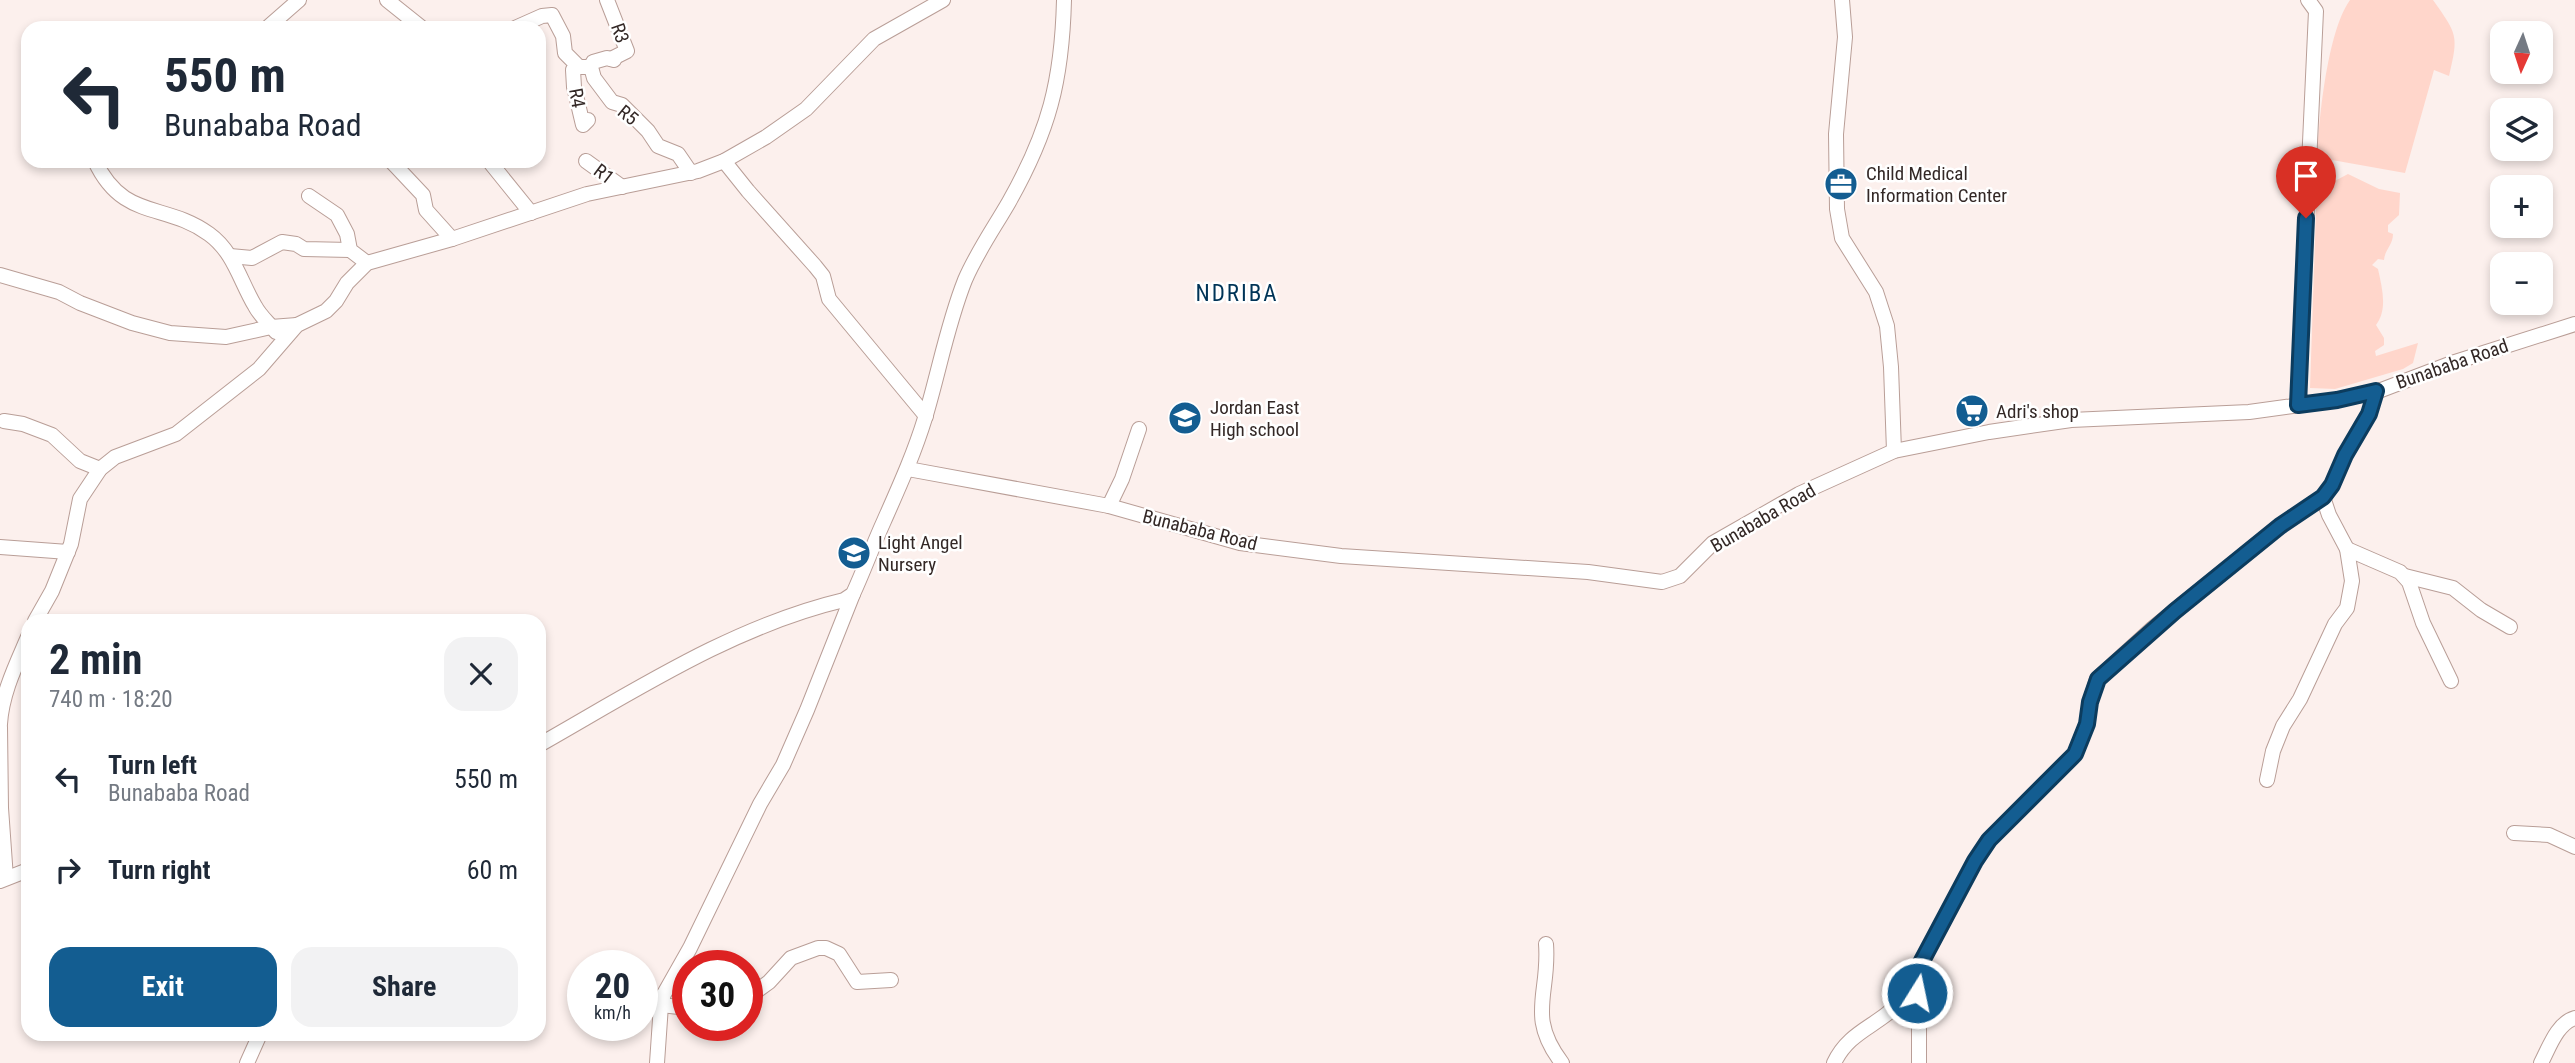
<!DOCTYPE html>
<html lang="en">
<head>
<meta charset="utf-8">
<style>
  :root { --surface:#fff; --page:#f2f2f3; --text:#1f2937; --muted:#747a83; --accent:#135d91 }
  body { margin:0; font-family:"Roboto Condensed",sans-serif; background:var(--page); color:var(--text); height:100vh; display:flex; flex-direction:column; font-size:26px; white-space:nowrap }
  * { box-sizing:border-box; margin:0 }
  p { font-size:23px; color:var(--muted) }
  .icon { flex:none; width:38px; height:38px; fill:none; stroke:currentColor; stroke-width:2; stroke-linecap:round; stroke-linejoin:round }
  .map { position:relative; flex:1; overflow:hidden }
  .drawer { position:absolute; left:21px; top:614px; width:525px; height:427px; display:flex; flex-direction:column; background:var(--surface); border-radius:21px; box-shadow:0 4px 10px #0003 }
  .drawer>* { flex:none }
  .guide { position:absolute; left:21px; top:21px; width:525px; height:147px; border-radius:21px; box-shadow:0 4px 10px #0003; background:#fff; color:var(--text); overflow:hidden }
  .needle { width:46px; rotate:183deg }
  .controls { position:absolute; left:2490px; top:21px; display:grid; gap:14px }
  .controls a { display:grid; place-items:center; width:63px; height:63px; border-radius:14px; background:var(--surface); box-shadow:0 4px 10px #0003; font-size:35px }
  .speed { position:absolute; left:567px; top:950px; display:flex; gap:14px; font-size:35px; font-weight:700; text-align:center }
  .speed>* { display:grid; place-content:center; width:91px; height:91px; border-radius:50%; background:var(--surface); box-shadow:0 4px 10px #0003; line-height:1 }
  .speed small { font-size:18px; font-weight:400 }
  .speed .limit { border:10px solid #d22; background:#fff; color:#111 }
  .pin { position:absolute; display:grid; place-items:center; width:60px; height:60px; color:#fff; margin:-72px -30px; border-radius:50% 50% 50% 0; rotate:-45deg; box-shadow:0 0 7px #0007 }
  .pin .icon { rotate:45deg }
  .me { position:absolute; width:77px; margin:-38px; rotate:10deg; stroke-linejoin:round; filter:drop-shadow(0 0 5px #0008) }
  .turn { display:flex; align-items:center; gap:24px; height:147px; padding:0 28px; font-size:32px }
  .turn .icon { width:91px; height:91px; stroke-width:2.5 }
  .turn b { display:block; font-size:49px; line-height:60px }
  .round { display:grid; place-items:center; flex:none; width:74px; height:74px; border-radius:21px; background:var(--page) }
  .overview { display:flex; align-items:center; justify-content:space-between; height:119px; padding:0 28px }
  h1 { font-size:42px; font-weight:700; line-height:52px }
  .button { display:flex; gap:14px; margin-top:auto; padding:14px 28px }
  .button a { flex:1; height:80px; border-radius:21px; background:var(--accent); color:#fff; font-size:28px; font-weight:700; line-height:80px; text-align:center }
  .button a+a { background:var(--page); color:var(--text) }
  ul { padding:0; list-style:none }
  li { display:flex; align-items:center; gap:21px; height:91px; padding:0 28px }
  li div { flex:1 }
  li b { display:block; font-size:26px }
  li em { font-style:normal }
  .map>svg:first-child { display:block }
  .green { fill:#ffd6cb }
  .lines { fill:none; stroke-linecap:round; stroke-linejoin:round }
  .minor-casing { stroke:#b99e97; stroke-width:16 }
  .minor { stroke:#fff; stroke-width:14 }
  .route-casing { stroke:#0c3c5e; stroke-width:18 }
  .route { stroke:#135d91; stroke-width:12 }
  .labels { text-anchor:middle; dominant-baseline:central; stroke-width:5; stroke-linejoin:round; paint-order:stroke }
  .street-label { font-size:19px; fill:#332826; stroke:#fff }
  .poi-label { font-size:19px; fill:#332826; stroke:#fff; text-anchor:start }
  .quarter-label { font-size:23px; letter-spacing:2px; fill:#003457; stroke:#fff }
</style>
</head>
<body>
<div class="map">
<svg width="2575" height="1063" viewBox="0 0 2575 1063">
  <rect width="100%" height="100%" fill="#fcf0ed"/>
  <g class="green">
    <path d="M2350,0H2433C2457,34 2459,35 2449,76L2434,70L2405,173L2332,160L2336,169L2330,173L2317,165C2318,124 2327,32 2350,0Z"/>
    <path d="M2348,174L2379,189L2400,193L2399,215L2388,225V232L2393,234C2393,245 2385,249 2384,260L2378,259L2372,265L2378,269C2382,288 2388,309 2376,325L2384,338V345L2375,351L2376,356L2418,343L2413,363L2403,369L2335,389L2310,388L2317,181L2329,184Z"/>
  </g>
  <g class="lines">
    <defs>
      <g id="minor">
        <path d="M387,0L422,28"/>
        <path d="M607,0L627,51L611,59"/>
        <path d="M1842,0L1845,37L1836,134L1837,209L1842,238L1876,292L1887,326L1891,367L1894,451"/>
        <path d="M267,28L299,0"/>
        <path d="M515,28L542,16L552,15L563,36L565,53L579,67H591"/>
        <path d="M614,60L607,58L593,62L591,67L594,78L612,102L622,105L648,131L658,146L678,154L691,173"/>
        <path d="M579,67L573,70L574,87L583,125L588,120"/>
        <path d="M95,161C123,221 165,202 209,234C234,252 240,281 255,306C260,316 269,323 276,332"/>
        <path d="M391,161L423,195L426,210L452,239"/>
        <path d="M489,161L531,213"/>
        <path d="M586,161L622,187"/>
        <path d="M724,161L748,191L815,266L823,276L829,299L926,416"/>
        <path d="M309,196L337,215L347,234L350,250L367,263"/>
        <path d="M230,256L252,258L282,242L296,244L304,249L350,250"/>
        <path d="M0,275L59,292L80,303L132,323L170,333L226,337L271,327L297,325"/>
        <path d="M2298,405L2316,11L2308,0"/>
        <path d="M4,421L23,424L52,435L80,461L100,469"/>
        <path d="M908,469L1109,506L1240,543L1341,556L1588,572L1662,582L1680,576L1713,543L1799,494L1894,451L1989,432L2071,420L2249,412L2337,400L2376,392L2452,363L2575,324"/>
        <path d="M1109,506L1122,479L1139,429"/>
        <path d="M0,547L68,552"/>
        <path d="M2347,549L2400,572L2409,582L2423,623L2451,681"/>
        <path d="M2405,576L2453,588L2481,610L2510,627"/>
        <path d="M35,621L52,591L71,544L80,499L100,469L115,457L176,434L259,369L297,325L326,311L336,301L347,283L367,263L452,239L587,194L698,171L724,161L766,137L806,109L874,39L943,0"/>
        <path d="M0,724C2,693 16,665 28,637"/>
        <path d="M0,727L1,808L6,878"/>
        <path d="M539,745C636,690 734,626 844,600L853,594C864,570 873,545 884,521C899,487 914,454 925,418C939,372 947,325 965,280C977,252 994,228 1009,202C1049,131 1062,81 1064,0"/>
        <path d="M2267,780L2273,751L2283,726L2300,699L2335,624L2347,608L2352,581L2347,549L2329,515L2323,497"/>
        <path d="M2514,833L2549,835L2575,847"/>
        <path d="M0,881L28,870"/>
        <path d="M1546,944C1550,994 1526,1016 1562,1063"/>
        <path d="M1915,974L1919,1011V1063"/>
        <path d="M747,998L769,982L791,958L818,948H826L839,954L857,982L891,980"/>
        <path d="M661,1005L688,1008"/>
        <path d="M247,1063L260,1034"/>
        <path d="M657,1063L661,1005L664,994L690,948L760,804L783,765L807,710L853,594"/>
        <path d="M1834,1063C1850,1029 1881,1026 1902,999L1975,861L1989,840L2075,754L2087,724L2090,702L2097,679L2153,628L2280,526L2323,497L2332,485L2345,455L2369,414L2376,392"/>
        <path d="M2541,1063C2549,1048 2557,1023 2575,1018"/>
      </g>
    </defs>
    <use href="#minor" class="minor-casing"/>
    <use href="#minor" class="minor"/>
  </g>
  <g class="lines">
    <defs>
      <path id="route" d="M1917,993L1915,974L1975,861L1989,840L2075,754L2087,724L2090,702L2098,679L2175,611L2280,526L2323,497L2332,485L2345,455L2369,414L2376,391L2337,400L2298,405L2306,218"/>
    </defs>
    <use href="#route" class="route-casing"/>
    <use href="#route" class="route"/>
  </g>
  <defs>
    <symbol id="office-disc" viewBox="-11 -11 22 22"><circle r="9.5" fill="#135d91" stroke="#fff"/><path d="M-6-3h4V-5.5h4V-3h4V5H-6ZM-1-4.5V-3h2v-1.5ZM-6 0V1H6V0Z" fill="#fff"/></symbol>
    <symbol id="supermarket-disc" viewBox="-11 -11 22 22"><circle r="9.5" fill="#135d91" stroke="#fff"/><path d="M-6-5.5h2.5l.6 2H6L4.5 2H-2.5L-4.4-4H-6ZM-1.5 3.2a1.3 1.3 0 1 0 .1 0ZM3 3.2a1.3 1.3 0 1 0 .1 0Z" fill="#fff"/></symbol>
    <symbol id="school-disc" viewBox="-11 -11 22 22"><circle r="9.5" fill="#135d91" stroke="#fff"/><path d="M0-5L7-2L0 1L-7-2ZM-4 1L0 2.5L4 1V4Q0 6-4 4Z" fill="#fff"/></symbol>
  </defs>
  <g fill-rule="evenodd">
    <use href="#office-disc" x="1822" y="165" width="38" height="38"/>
    <use href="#supermarket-disc" x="1953" y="392" width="38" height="38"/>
    <use href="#school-disc" x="1166" y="399" width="38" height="38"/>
    <use href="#school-disc" x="835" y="534" width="38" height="38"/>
  </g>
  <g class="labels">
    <g class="street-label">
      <text transform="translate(620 33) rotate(71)">R3</text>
      <text transform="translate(577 98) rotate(80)">R4</text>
      <text transform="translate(628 115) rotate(39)">R5</text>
      <text transform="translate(604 174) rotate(37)">R1</text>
      <text transform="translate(2452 364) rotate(-19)">Bunababa Road</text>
      <text transform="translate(1763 518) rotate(-30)">Bunababa Road</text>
      <text transform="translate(1200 530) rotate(14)">Bunababa Road</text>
    </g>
    <g class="poi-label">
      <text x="1866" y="173">Child Medical<tspan x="1866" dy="22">Information Center</tspan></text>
      <text x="1210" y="407">Jordan East<tspan x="1210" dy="22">High school</tspan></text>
      <text x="1996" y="411">Adri's shop</text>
      <text x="878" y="542">Light Angel<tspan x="878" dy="22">Nursery</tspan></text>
    </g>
    <g class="quarter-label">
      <text x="1237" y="293">NDRIBA</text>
    </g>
  </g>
</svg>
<div class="controls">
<a><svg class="needle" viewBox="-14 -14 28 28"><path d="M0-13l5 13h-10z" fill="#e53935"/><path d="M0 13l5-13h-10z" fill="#747a83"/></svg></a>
<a><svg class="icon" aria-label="layers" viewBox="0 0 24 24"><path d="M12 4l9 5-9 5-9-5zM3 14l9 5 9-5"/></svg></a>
<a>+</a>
<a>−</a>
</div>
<div class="speed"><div>20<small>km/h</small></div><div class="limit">30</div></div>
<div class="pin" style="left:2306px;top:218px;background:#d93025"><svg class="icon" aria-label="arrive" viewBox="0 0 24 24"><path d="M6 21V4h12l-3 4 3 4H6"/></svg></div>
<svg class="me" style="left:1917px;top:993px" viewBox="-20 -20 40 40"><circle r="17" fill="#135d91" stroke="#fff" stroke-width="3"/><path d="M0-11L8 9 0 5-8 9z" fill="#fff"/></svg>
<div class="guide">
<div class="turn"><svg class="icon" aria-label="left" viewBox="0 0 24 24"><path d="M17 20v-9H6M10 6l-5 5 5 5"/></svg><div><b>550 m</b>Bunababa Road</div></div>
</div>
<section class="drawer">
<div class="overview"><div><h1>2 min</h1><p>740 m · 18:20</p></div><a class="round"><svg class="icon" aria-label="close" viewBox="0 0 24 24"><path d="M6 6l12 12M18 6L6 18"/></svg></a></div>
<ul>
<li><svg class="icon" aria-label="left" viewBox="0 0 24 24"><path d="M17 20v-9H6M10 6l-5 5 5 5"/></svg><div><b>Turn left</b><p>Bunababa Road</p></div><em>550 m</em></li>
<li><svg class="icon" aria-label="right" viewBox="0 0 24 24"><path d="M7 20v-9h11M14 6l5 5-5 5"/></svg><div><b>Turn right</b></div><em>60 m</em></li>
</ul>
<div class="button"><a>Exit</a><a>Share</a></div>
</section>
</div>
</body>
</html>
